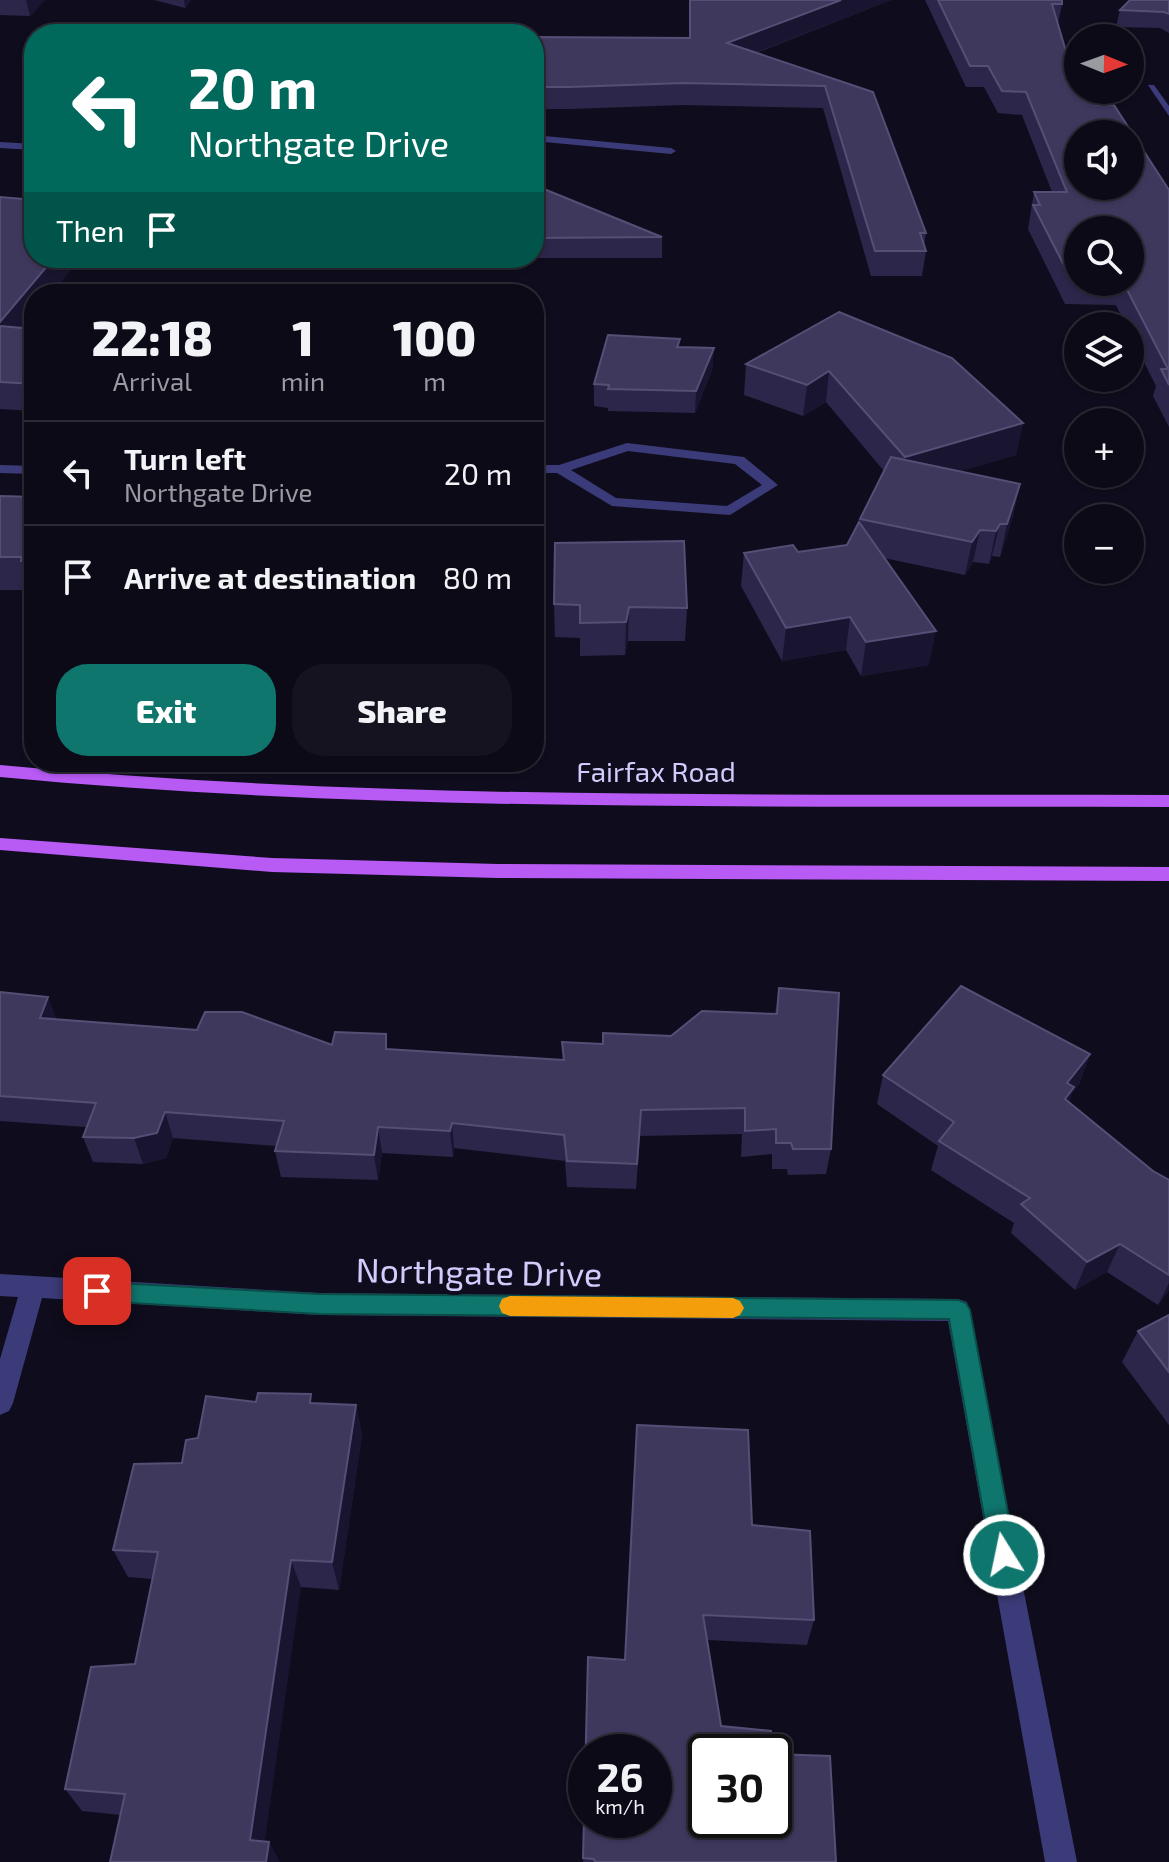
<!DOCTYPE html>
<html lang="en">
<head>
<meta charset="utf-8">
<style>
  :root { --surface:#0b0a16; --page:#14131f; --text:#f1f3f6; --muted:#9a9aa1; --line:#2b2b35; --accent:#0f766e }
  body { margin:0; font-family:"Exo 2",sans-serif; background:var(--page); color:var(--text); height:100vh; display:flex; flex-direction:column; font-size:30px; white-space:nowrap }
  * { box-sizing:border-box; margin:0 }
  p { font-size:26px; color:var(--muted) }
  .icon { flex:none; width:44px; height:44px; fill:none; stroke:currentColor; stroke-width:2; stroke-linecap:round; stroke-linejoin:round }
  .map { position:relative; flex:1; overflow:hidden }
  .details { position:absolute; left:24px; top:284px; width:520px; height:488px; display:flex; flex-direction:column; background:var(--surface); border-radius:32px; box-shadow:0 2px 6px #0004,0 0 0 2px var(--line) }
  .details>* { flex:none }
  .top-card { position:absolute; left:24px; top:24px; width:520px; height:244px; border-radius:32px; box-shadow:0 2px 6px #0004,0 0 0 2px var(--line); background:#00695c; color:#fff; overflow:hidden }
  .needle { width:52px; rotate:91deg }
  .buttons { position:absolute; left:1064px; top:24px; display:grid; gap:16px }
  .buttons a { display:grid; place-items:center; width:80px; height:80px; border-radius:50%; background:var(--surface); box-shadow:0 2px 6px #0004,0 0 0 2px var(--line); font-size:40px }
  .speed { position:absolute; left:568px; top:1734px; display:flex; gap:16px; font-size:40px; font-weight:700; text-align:center }
  .speed>* { display:grid; place-content:center; width:104px; height:104px; border-radius:50%; background:var(--surface); box-shadow:0 2px 6px #0004,0 0 0 2px var(--line); line-height:1 }
  .speed small { font-size:20px; font-weight:400 }
  .speed .limit { border:4px solid #111; border-radius:12px; background:#fff; color:#111 }
  .pin { position:absolute; display:grid; place-items:center; width:68px; height:68px; color:#fff; margin:-34px; border-radius:16px; box-shadow:0 4px 12px #0006 }
  .me { position:absolute; width:88px; margin:-44px; rotate:350deg; stroke-linejoin:round; filter:drop-shadow(0 0 6px #0008) }
  .turn { display:flex; align-items:center; gap:28px; height:168px; padding:0 32px; font-size:36px }
  .turn .icon { width:104px; height:104px; stroke-width:2.5 }
  .turn b { display:block; font-size:56px; line-height:68px }
  .then { display:flex; align-items:center; height:76px; padding:0 32px; background:#0003; gap:16px; font-size:30px }
  .eta { display:flex; justify-content:space-evenly; align-items:center; height:136px; text-align:center }
  .eta b { font-size:48px; font-weight:800; line-height:56px }
  .cta { display:flex; gap:16px; margin-top:auto; padding:16px 32px }
  .cta a { flex:1; height:92px; border-radius:32px; background:var(--accent); color:#fff; font-size:32px; font-weight:800; line-height:92px; text-align:center }
  .cta a+a { background:var(--page); color:var(--text) }
  ul { padding:0; list-style:none }
  li { display:flex; align-items:center; gap:24px; height:104px; padding:0 32px; border-top:2px solid var(--line) }
  li div { flex:1 }
  li b { display:block; font-size:30px }
  li em { font-style:normal }
  .map>svg:first-child { display:block }
  .lines { fill:none; stroke-linecap:round; stroke-linejoin:round }
  .minor { fill:#3c3b79; fill-rule:evenodd }
  .major { fill:#b75bf4; fill-rule:evenodd }
  .wall { fill:#2c264a; fill-rule:evenodd }
  .shaded-wall { fill:#191530 }
  .building { fill:#3e385d; stroke:#554f76; stroke-width:2; fill-rule:evenodd }
  .route { fill:#0f766e; stroke:#0a4d48; stroke-width:2 }
  .slow { fill:#f59e0b }
  .labels { text-anchor:middle; dominant-baseline:central; stroke-width:8; stroke-linejoin:round; paint-order:stroke }
  .street-label { font-size:28px; fill:#d1ccfc; stroke:#0f0d1d }
  .near-street-label { font-size:34px; fill:#d1ccfc; stroke:#0f0d1d }
</style>
</head>
<body>
<div class="map">
<svg width="1169" height="1862" viewBox="0 0 1169 1862">
  <rect width="100%" height="100%" fill="#0f0d1d"/>
  <g class="lines">
    <g class="minor">
      <path d="M1148,85H1154L1169,106V116Z"/>
      <path d="M534,135L671,148L676,151L671,154L534,141Z"/>
      <path d="M0,142L34,144V150L0,148Z"/>
      <path d="M627,443L744,457L778,485L730,515L612,506L557,473H534V465H559ZM628,451L735,464L762,485L727,506L616,498L571,470Z"/>
      <path d="M0,465L34,466V474L0,473Z"/>
      <path d="M0,1274L319,1293L958,1299L967,1302L1077,1862H1045L948,1321L319,1315L42,1298L13,1403L9,1411L0,1415V1359L18,1297L0,1296Z"/>
    </g>
    <g class="major">
      <path d="M0,765C388,802 779,793 1169,795V807C779,805 388,814 0,777Z"/>
      <path d="M0,838L272,858L498,864L1169,867V881L498,878L272,872L0,850Z"/>
    </g>
  </g>
  <g class="wall">
    <path d="M0,0H45L30,16L0,15Z"/>
    <path d="M154,0H191L185,8Z"/>
    <path d="M689,0H891L756,53L873,92L926,233L924,246L926,251L922,276H871L823,108L683,105L570,109H534V37L689,38Z"/>
    <path d="M925,0H1063L1058,23L1077,89L1096,105L1169,190V427L1153,396L1156,386L1130,334V326H1126L1116,305L1065,304L1028,229L1034,192H1052L1022,115L998,113L984,87H966ZM1078,230L1130,282H1078Z"/>
    <path d="M1169,0V33L1160,28L1116,27L1120,10Z"/>
    <path d="M534,185L662,237V258H526H534Z"/>
    <path d="M0,197L34,315L24,328L34,329V411L0,409Z"/>
    <path d="M839,312L1023,423L1016,455L960,471L1020,484L1013,516L1000,557L992,556L989,564L973,562L965,575L884,558L929,665L861,676L846,650L782,661L741,586L744,553L798,552L847,545L884,471L826,402L803,416L744,395L746,364Z"/>
    <path d="M680,339L679,347L714,348L712,370L695,413L608,411V408L594,406V384Z"/>
    <path d="M0,496L34,497V594H31L30,590H0Z"/>
    <path d="M554,604L687,608L685,641H628L625,655L580,656V638L555,637Z"/>
    <path d="M779,988L831,1149L826,1174L788,1175L787,1169H772V1154L741,1157L742,1134L640,1136L636,1189L567,1187L565,1161L454,1148L453,1157L382,1153L378,1180L281,1177L275,1151L276,1146L173,1138L166,1158L143,1164L93,1162L83,1137L86,1127L0,1121V992L56,1019L332,1045L563,1060L562,1042L603,1044L671,1036L775,1014Z"/>
    <path d="M1090,1054L1079,1084L1072,1093L1069,1102L1153,1171L1169,1180V1290L1158,1305L1107,1272L1075,1290L1011,1233L1014,1223L931,1170L938,1146L877,1104L883,1075Z"/>
    <path d="M1169,1315V1425L1122,1362L1138,1331Z"/>
    <path d="M256,1402L356,1405L362,1435L339,1590L301,1587L121,1815L82,1811L65,1789L135,1664L153,1579L128,1577L113,1550L182,1463L198,1438Z"/>
    <path d="M752,1525L814,1620L807,1645L707,1640L706,1752L836,1862H583L588,1657L625,1660Z"/>
  </g>
  <g class="shaded-wall">
    <path d="M26,0H45L30,16Z"/>
    <path d="M184,0H191L185,8Z"/>
    <path d="M841,0H891L726,64L727,43Z"/>
    <path d="M54,258H81L51,294H34V315L4,352L0,338V322Z"/>
    <path d="M107,258H158L108,264Z"/>
    <path d="M714,348L712,370L695,413L696,391Z"/>
    <path d="M829,371L826,402L803,416L807,385Z"/>
    <path d="M1023,423L1016,455L900,489L905,457Z"/>
    <path d="M1020,484L1013,516L1000,557L1007,524Z"/>
    <path d="M1000,524L992,556L989,564L996,531Z"/>
    <path d="M980,530L973,562L965,575L972,542Z"/>
    <path d="M629,607L628,641L625,655L626,622Z"/>
    <path d="M850,617L846,650L782,661L786,628Z"/>
    <path d="M936,631L929,665L861,676L866,642Z"/>
    <path d="M48,997L58,1023L40,1018Z"/>
    <path d="M1090,1054L1079,1084L1072,1093L1064,1116L1067,1083Z"/>
    <path d="M165,1112L173,1138L166,1158L143,1164L134,1138Z"/>
    <path d="M452,1123L454,1148L453,1157L450,1131Z"/>
    <path d="M378,1127L382,1153L378,1180L374,1155Z"/>
    <path d="M1120,1244L1107,1272L1075,1290L1087,1262Z"/>
    <path d="M1169,1283V1290L1158,1305Z"/>
    <path d="M356,1405L362,1435L339,1590L332,1562Z"/>
    <path d="M291,1560L301,1587L262,1861L250,1840Z"/>
    <path d="M269,1842L280,1862H266Z"/>
  </g>
  <g class="building">
    <path d="M690,0H841L727,43L873,92L926,233H920L926,251H875L825,86L684,83L570,87H534V37L690,38Z"/>
    <path d="M938,0H1062V4H1052L1077,89L1088,90L1096,105H1114L1169,190V385L1161,369H1168L1123,282H1130V230H1078V279H1071L1033,205H1040L1034,192H1067L1026,92L1002,91L988,66H970ZM1078,134H1130V186H1078Z"/>
    <path d="M1130,0H1169V14L1164,12L1120,10Z"/>
    <path d="M534,185L662,237L534,238Z"/>
    <path d="M0,197L34,200V258H54L0,322Z"/>
    <path d="M839,312L952,358L1023,423L905,457L829,371L807,385L746,364Z"/>
    <path d="M0,326L34,329V384L0,382Z"/>
    <path d="M608,335L680,339L677,347L714,348L696,391L608,389L609,385L594,384Z"/>
    <path d="M891,457L1020,484L1007,524H1000L996,531L980,530L972,542L860,519Z"/>
    <path d="M0,496L34,497V561H21L22,557H0Z"/>
    <path d="M859,522L936,631L866,642L850,617L786,628L744,553L793,545L798,552L847,545Z"/>
    <path d="M684,541L687,608L629,607L626,622L580,623V605L554,604L555,543Z"/>
    <path d="M961,986L1090,1054L1067,1083L1074,1087L1065,1099L1153,1171L1169,1180V1275L1120,1244L1087,1262L1021,1204L1030,1198L939,1141L954,1122L883,1075Z"/>
    <path d="M779,988L839,993L831,1149H793L791,1143H776V1129L745,1131V1108L641,1110L637,1164L567,1161L564,1135L452,1123L450,1131L378,1127L374,1155L275,1151L284,1121L165,1112L157,1133L134,1138L83,1137L96,1103L0,1096V992L48,997L40,1018L197,1030L205,1012H242L332,1045L335,1032L386,1034V1049L564,1060L562,1042L603,1044V1033L671,1036L702,1011L777,1014Z"/>
    <path d="M1169,1315V1372L1138,1331Z"/>
    <path d="M258,1393L311,1394L310,1403L356,1405L332,1562L291,1560L250,1840L269,1842L266,1862H110L125,1794L65,1789L91,1667L135,1664L158,1552L113,1550L134,1464L182,1463L186,1440L198,1438L206,1396L256,1402Z"/>
    <path d="M637,1425L748,1430L752,1525L810,1531L814,1620L703,1615L721,1726L771,1731L773,1752H706V1820H774V1754L830,1756L836,1862H595L594,1859L583,1858L588,1657L625,1660ZM586,1752H654V1820H586Z"/>
  </g>
  <path class="route" d="M97,1282L319,1294L958,1300L966,1303L970,1310L1016,1555L1013,1564L1004,1568L995,1564L991,1555L949,1319L319,1314L97,1301L89,1298L85,1291L89,1284Z"/>
  <path class="slow" d="M510,1296L733,1298L740,1301L744,1308L740,1315L733,1318L510,1316L502,1313L499,1306L502,1299Z"/>
  <g class="labels">
    <g class="street-label">
      <text x="656" y="771">Fairfax Road</text>
    </g>
    <g class="near-street-label">
      <text transform="translate(479 1271) rotate(1)">Northgate Drive</text>
    </g>
  </g>
</svg>
<div class="buttons">
<a><svg class="needle" viewBox="-14 -14 28 28"><path d="M0-13l5 13h-10z" fill="#e53935"/><path d="M0 13l5-13h-10z" fill="#9a9aa1"/></svg></a>
<a><svg class="icon" aria-label="sound" viewBox="0 0 24 24"><path d="M4 9h4l5-4v14l-5-4H4zM17 9q2 3 0 6"/></svg></a>
<a><svg class="icon" aria-label="search" viewBox="0 0 24 24"><circle cx="10" cy="10" r="6"/><path d="M15 15l6 6"/></svg></a>
<a><svg class="icon" aria-label="layers" viewBox="0 0 24 24"><path d="M12 4l9 5-9 5-9-5zM3 14l9 5 9-5"/></svg></a>
<a>+</a>
<a>−</a>
</div>
<div class="speed"><div>26<small>km/h</small></div><div class="limit">30</div></div>
<div class="pin" style="left:97px;top:1291px;background:#d93025"><svg class="icon" aria-label="arrive" viewBox="0 0 24 24"><path d="M6 21V4h12l-3 4 3 4H6"/></svg></div>
<svg class="me" style="left:1004px;top:1555px" viewBox="-20 -20 40 40"><circle r="17" fill="#0f766e" stroke="#fff" stroke-width="3"/><path d="M0-11L8 9 0 5-8 9z" fill="#fff"/></svg>
<div class="top-card">
<div class="turn"><svg class="icon" aria-label="left" viewBox="0 0 24 24"><path d="M17 20v-9H6M10 6l-5 5 5 5"/></svg><div><b>20 m</b>Northgate Drive</div></div>
<div class="then">Then<svg class="icon" aria-label="arrive" viewBox="0 0 24 24"><path d="M6 21V4h12l-3 4 3 4H6"/></svg></div>
</div>
<section class="details">
<div class="eta">
<div><b>22:18</b><p>Arrival</p></div>
<div><b>1</b><p>min</p></div>
<div><b>100</b><p>m</p></div>
</div>
<ul>
<li><svg class="icon" aria-label="left" viewBox="0 0 24 24"><path d="M17 20v-9H6M10 6l-5 5 5 5"/></svg><div><b>Turn left</b><p>Northgate Drive</p></div><em>20 m</em></li>
<li><svg class="icon" aria-label="arrive" viewBox="0 0 24 24"><path d="M6 21V4h12l-3 4 3 4H6"/></svg><div><b>Arrive at destination</b></div><em>80 m</em></li>
</ul>
<div class="cta"><a>Exit</a><a>Share</a></div>
</section>
</div>
</body>
</html>
